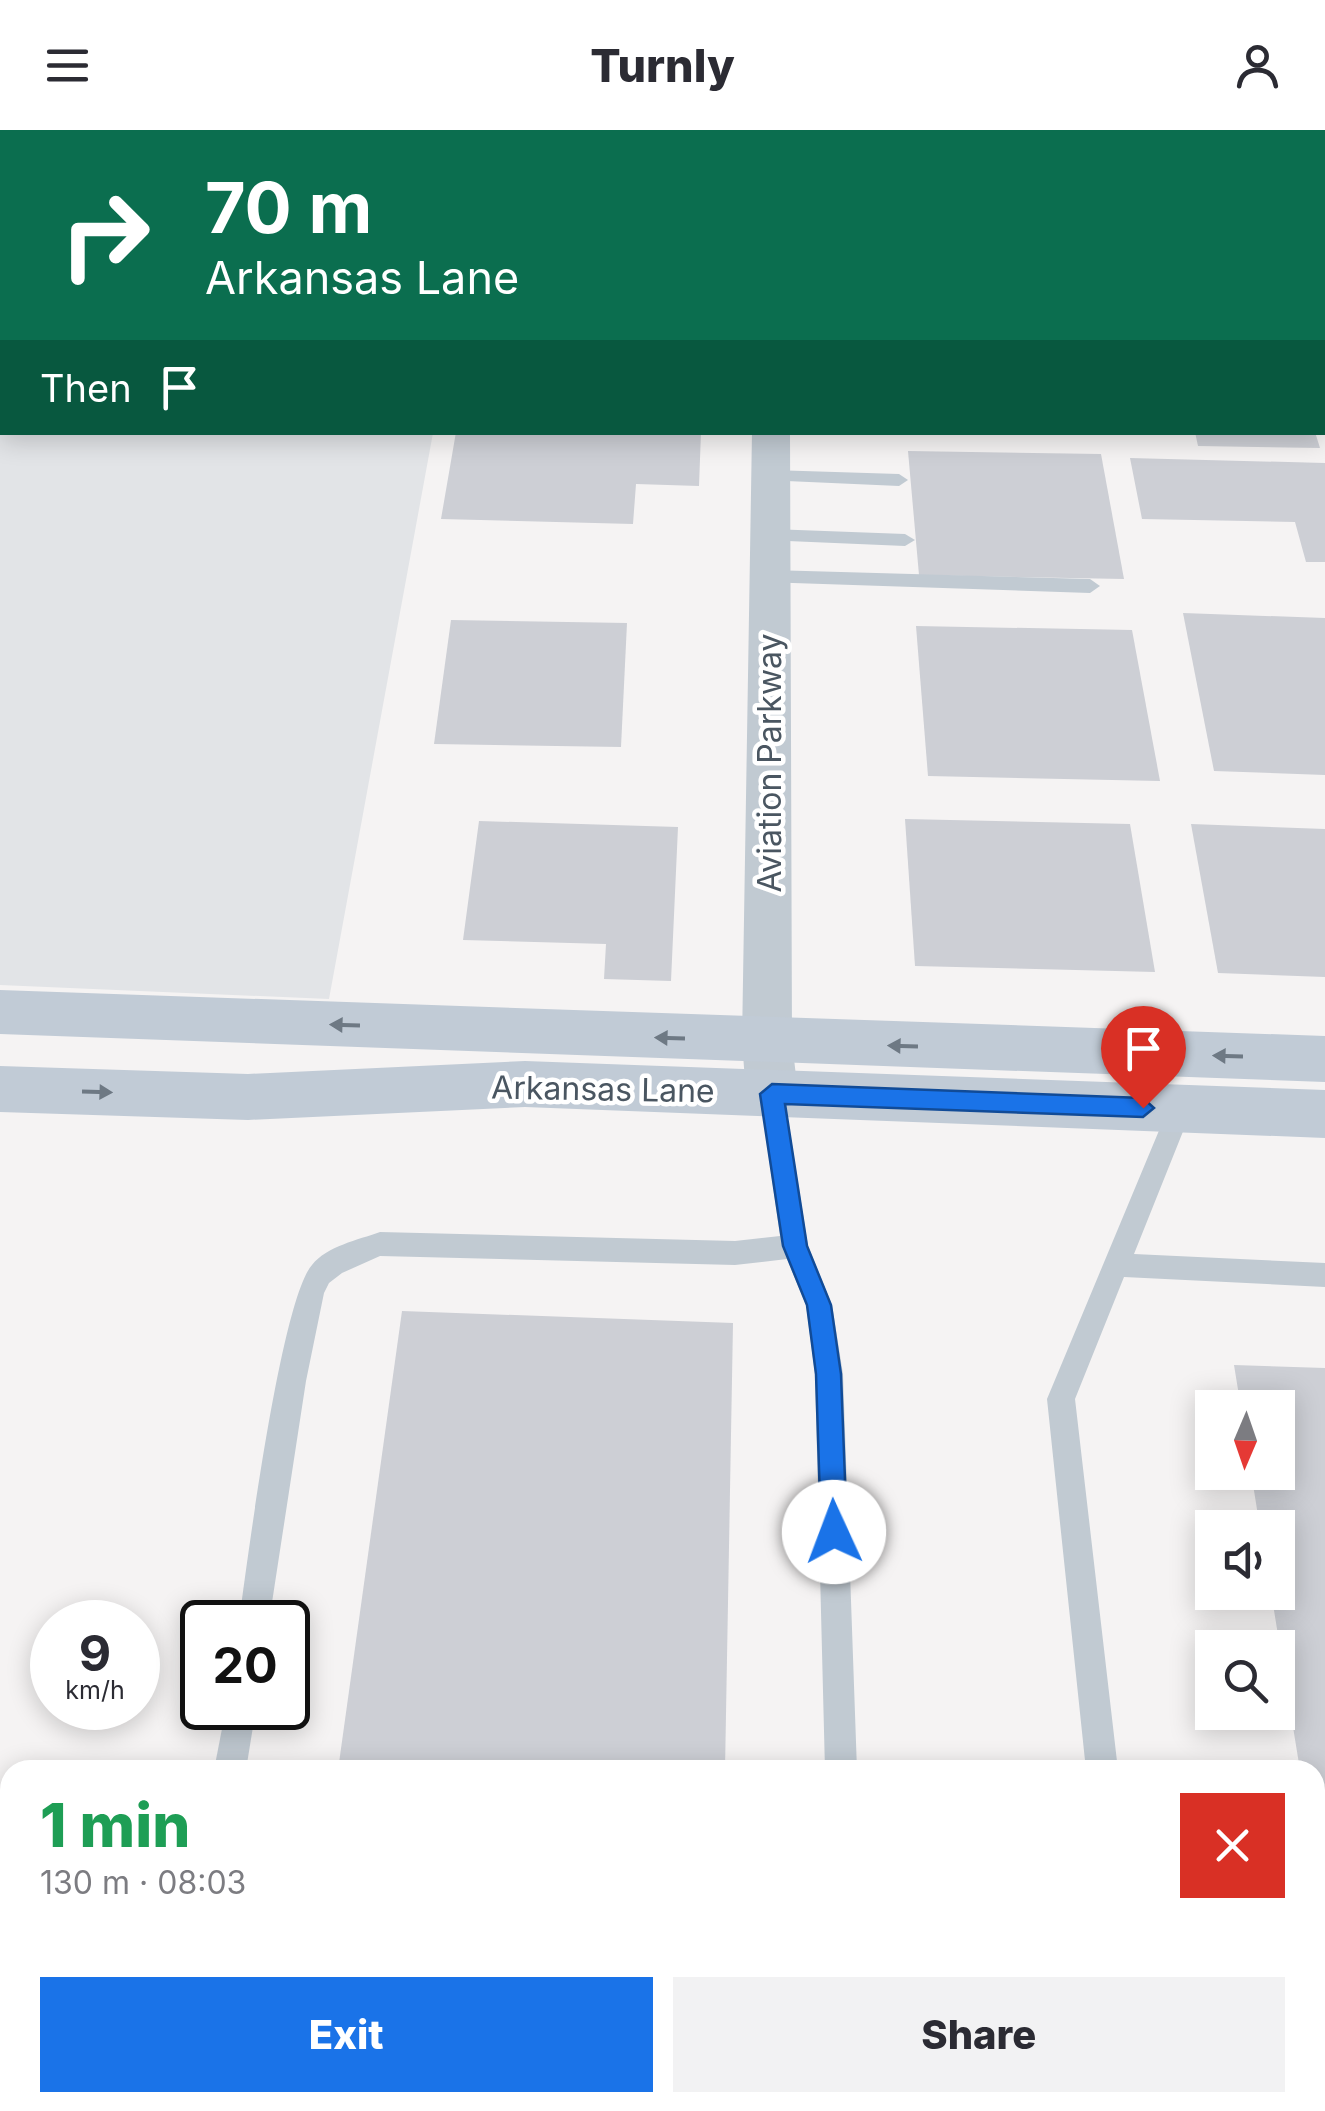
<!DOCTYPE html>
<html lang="en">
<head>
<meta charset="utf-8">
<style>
  :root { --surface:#fff; --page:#f2f2f3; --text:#2b2b33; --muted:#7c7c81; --accent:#1a73e8 }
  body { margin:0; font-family:Inter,sans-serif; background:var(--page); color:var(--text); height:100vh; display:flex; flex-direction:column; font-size:38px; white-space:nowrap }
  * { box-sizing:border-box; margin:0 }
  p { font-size:32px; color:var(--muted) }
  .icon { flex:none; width:55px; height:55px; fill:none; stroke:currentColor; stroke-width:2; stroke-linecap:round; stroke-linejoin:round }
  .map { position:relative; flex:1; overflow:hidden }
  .details { position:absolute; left:0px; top:1630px; width:1325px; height:352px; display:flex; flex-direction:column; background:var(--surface); border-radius:30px 30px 0 0; box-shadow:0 5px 25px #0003 }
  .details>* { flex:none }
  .guide { position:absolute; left:0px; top:0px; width:1325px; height:305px; box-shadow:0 5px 25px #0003; background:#0b6e4f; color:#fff; overflow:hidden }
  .needle { width:65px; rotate:182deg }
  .controls { position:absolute; left:1195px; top:1260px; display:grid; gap:20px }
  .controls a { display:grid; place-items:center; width:100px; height:100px; border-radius:0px; background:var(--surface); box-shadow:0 5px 25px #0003; font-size:50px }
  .speed { position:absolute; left:30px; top:1470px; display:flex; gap:20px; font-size:50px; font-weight:700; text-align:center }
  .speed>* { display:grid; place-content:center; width:130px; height:130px; border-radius:50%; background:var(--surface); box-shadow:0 5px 25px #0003; line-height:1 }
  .speed small { font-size:25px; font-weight:400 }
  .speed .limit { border:5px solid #111; border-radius:15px; background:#fff; color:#111 }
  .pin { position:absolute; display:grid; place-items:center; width:85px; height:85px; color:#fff; margin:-102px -42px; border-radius:50% 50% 50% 0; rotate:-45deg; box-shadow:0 0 10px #0007 }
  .pin .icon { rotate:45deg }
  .me { position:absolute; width:110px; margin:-55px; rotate:358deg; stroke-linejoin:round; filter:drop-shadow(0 0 8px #0008) }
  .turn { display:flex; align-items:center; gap:35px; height:210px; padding:0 40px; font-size:45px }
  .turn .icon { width:130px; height:130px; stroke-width:2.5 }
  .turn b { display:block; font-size:70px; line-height:85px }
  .then { display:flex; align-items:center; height:95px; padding:0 40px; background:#0003; gap:20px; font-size:38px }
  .round { display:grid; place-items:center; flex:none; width:105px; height:105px; border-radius:0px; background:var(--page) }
  .overview { display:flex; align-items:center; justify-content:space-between; height:170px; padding:0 40px }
  h1 { font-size:60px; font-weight:800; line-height:75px; color:#1e9e55 }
  .cta { display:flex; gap:20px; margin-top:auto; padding:20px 40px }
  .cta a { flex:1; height:115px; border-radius:0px; background:var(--accent); color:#fff; font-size:40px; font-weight:800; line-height:115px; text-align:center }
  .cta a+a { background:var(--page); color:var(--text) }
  header { display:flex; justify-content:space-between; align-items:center; height:130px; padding:0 40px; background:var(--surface); font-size:45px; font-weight:800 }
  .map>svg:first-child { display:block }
  .airport { fill:#e2e4e7 }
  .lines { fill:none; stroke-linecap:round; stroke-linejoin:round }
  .taxiway { fill:#d5d6d8; fill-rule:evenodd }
  .building { fill:#cdcfd5 }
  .service { fill:#c1cad2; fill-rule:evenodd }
  .minor { fill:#c1cad2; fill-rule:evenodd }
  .secondary { fill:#c1cbd6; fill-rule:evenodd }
  .oneway { fill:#6e7984 }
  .route { fill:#1a73e8; stroke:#114b97; stroke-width:2.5 }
  .labels { text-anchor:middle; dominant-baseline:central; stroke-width:9; stroke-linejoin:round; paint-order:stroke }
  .street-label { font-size:32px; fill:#4a5661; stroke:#fff }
</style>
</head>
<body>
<header><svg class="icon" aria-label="menu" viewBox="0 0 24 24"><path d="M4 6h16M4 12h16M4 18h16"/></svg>Turnly<svg class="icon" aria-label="person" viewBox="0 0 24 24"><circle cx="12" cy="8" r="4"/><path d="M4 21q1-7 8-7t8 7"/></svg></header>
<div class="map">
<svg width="1325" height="1981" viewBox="0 0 1325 1981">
  <rect width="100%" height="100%" fill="#f5f3f3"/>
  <path class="airport" d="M0,0H489L2,2V302L433,303L329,869L0,855Z"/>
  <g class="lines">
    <rect class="taxiway" x="0" y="107" width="2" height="48"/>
  </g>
  <g class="building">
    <path d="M456,302H701L699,356L636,354L633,394L441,389Z"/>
    <path d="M1195,302H1315L1320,318L1198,316Z"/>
    <path d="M908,321L1101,324L1124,449L919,445Z"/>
    <path d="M1130,328L1325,333V432H1306L1295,392L1142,389Z"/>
    <path d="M1183,483L1325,488V645L1214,641Z"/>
    <path d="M451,490L627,493L621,617L434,614Z"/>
    <path d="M916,496L1132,500L1160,651L928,646Z"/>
    <path d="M905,689L1130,694L1155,842L915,836Z"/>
    <path d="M479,691L678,697L671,851L604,849L606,814L463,810Z"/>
    <path d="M1191,694L1325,699V847L1218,843Z"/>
    <path d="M402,1181L733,1193L725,1640H338Z"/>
    <path d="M1234,1235L1325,1238V1783L1315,1735V1640H1300L1271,1462H1278V1398H1260L1251,1342H1278V1278H1241Z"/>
  </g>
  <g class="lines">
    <g class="service">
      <path d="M771,340L899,344L908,350L899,356L764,350V342Z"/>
      <path d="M771,399L905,404L915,410L905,416L764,410L761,405Z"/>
      <path d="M770,440L1090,449L1100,456L1090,463L763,452L760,447Z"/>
      <path d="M772,953L781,957L784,964L808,1116L832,1175L843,1244L857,1640H825L815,1244L806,1175L787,1129L735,1135L380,1126L342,1143L329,1153L324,1163L306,1251L269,1492H239C247,1432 281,1170 312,1135C327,1116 358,1110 380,1102L735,1111L780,1106L760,964L763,957Z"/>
      <path d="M1180,968L1189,971L1192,979L1134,1124L1325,1133V1157L1124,1147L1075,1269L1118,1640H1086L1047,1269L1168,979L1171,971Z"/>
      <path d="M226,1578H256L246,1640H214Z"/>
      <path d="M191,1972H233L236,1981H194Z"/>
      <path d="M806,1972H845L842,1981H803Z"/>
      <path d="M1121,1972H1155L1156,1981H1122Z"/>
    </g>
    <g class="minor">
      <rect x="757" y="0" width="32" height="2"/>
      <path d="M752,302H790L792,911L798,964L790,980L772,986L754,980L746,964L742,911Z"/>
    </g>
    <g class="secondary">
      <path d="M0,860L1325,906V952L0,904Z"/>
      <path d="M525,931L1325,960V1008L525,977L248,990L0,982V936L248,944Z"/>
    </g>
  </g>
  <defs><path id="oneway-solid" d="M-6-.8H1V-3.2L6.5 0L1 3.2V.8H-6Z" transform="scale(2.5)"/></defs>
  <g class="oneway">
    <use href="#oneway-solid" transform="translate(345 895) rotate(-178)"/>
    <use href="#oneway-solid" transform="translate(670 908) rotate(-178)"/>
    <use href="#oneway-solid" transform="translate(903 916) rotate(-178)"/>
    <use href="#oneway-solid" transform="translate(1228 926) rotate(-178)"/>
    <use href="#oneway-solid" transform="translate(97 962) rotate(2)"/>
  </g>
  <path class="route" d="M772,954L1143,968L1154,978L1143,987L785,974L807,1116L831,1175L841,1244L847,1402L843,1412L834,1416L824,1412L821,1402L816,1244L807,1175L783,1116L760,964Z"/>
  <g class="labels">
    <g class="street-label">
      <text transform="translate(769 633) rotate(-90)">Aviation Parkway</text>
      <text transform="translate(603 959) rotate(1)">Arkansas Lane</text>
    </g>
  </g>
</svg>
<div class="controls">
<a><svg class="needle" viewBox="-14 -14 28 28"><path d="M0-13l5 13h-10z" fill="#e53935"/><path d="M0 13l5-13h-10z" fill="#7c7c81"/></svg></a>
<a><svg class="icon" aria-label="sound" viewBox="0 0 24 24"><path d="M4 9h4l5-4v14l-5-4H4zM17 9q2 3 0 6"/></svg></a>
<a><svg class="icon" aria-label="search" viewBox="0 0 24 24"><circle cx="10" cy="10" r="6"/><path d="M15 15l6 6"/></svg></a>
</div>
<div class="speed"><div>9<small>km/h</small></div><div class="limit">20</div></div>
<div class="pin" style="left:1143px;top:978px;background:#d93025"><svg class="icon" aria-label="arrive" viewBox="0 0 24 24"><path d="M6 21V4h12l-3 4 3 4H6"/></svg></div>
<svg class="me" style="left:834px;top:1402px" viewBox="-20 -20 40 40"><circle r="19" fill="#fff"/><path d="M0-13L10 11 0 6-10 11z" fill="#1a73e8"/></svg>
<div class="guide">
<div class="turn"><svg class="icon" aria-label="right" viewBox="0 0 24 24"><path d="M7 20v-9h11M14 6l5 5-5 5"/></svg><div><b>70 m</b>Arkansas Lane</div></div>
<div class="then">Then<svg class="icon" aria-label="arrive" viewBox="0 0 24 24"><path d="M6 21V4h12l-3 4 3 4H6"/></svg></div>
</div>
<section class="details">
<div class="overview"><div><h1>1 min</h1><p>130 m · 08:03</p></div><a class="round" style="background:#d93025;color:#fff"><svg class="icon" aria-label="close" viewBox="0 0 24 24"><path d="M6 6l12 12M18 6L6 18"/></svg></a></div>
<div class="cta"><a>Exit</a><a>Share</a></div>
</section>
</div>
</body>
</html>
